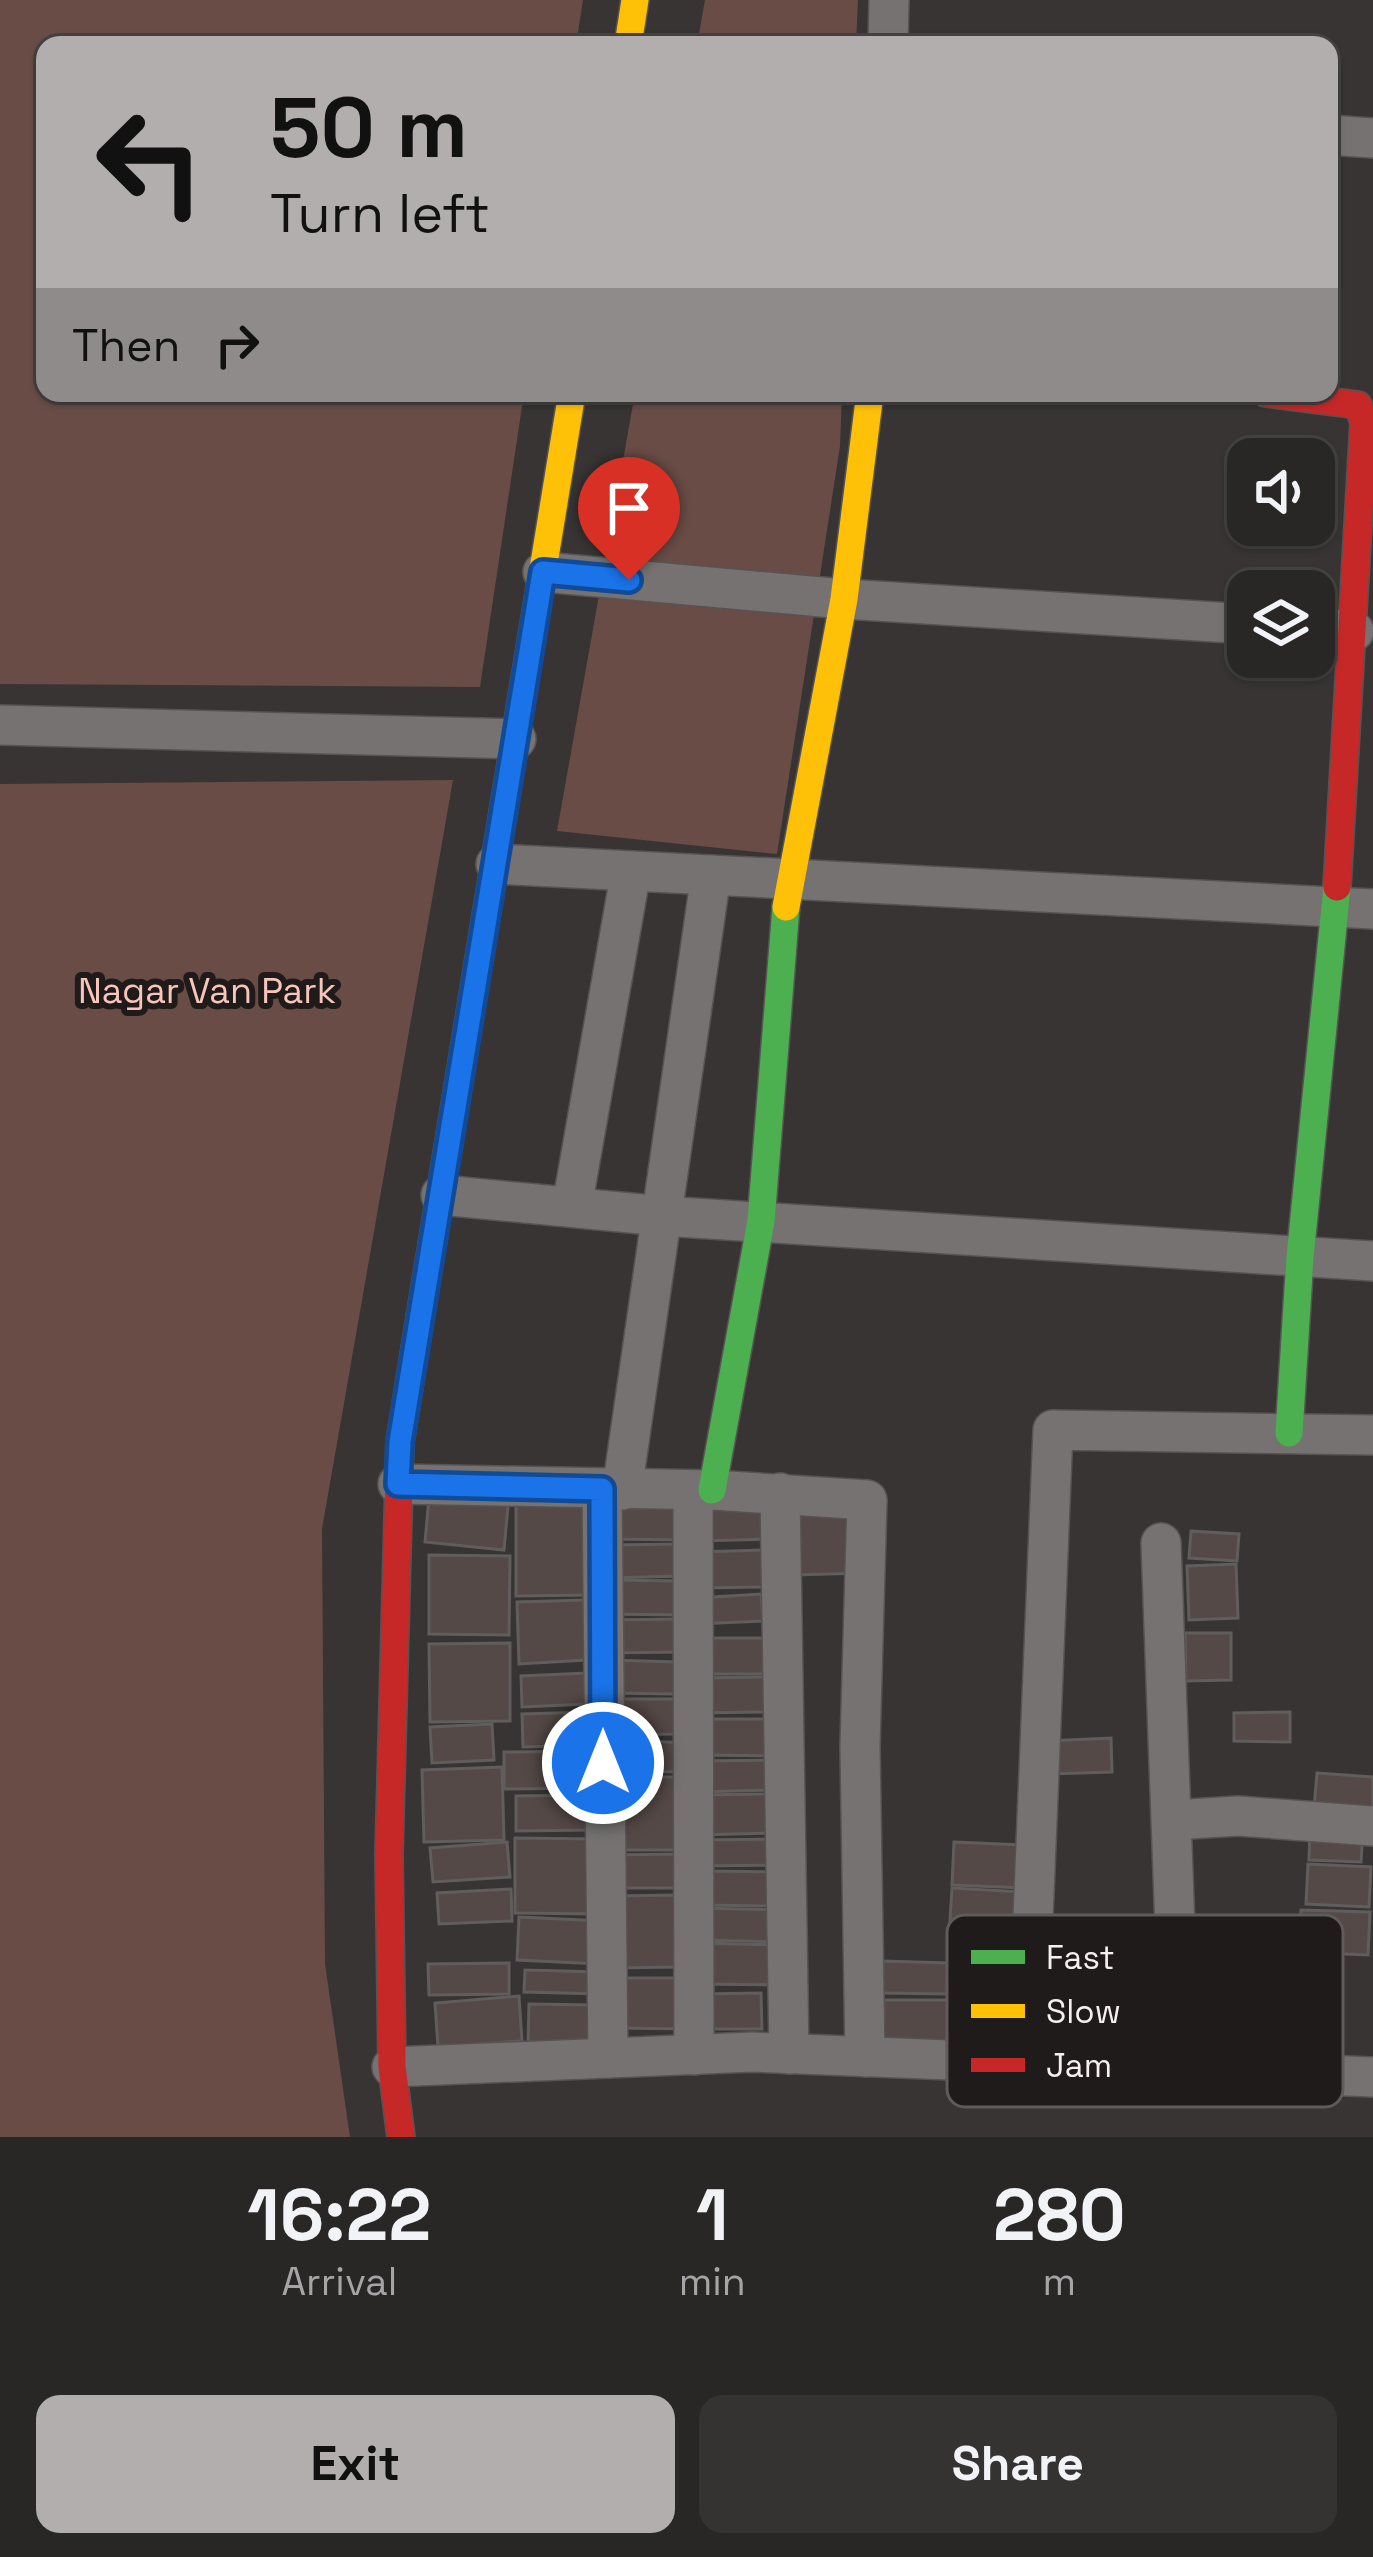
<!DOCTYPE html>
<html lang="en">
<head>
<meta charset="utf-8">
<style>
  :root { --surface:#292726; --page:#353332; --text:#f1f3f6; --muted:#a5a5a7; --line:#454443; --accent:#b2aead }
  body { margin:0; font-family:"Space Grotesk",sans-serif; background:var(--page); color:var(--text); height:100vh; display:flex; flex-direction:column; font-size:45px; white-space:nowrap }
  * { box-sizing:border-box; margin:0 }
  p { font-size:39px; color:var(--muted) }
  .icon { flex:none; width:66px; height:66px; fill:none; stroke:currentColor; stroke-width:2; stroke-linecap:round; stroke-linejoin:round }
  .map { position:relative; height:2137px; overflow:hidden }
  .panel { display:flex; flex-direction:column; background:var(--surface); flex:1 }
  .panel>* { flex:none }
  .guide { position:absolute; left:36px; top:36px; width:1302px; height:366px; border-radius:24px; box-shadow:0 3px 9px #0004,0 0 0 3px var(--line); background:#b2aead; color:#111; overflow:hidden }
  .buttons { position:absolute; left:1227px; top:438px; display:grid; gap:24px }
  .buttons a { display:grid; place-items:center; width:108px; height:108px; border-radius:24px; background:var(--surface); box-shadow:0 3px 9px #0004,0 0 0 3px var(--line); font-size:60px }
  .pin { position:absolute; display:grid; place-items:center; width:102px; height:102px; color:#fff; margin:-123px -51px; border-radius:50% 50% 50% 0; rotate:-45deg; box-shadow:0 0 12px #0007 }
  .pin .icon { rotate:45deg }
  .me { position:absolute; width:132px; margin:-66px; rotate:0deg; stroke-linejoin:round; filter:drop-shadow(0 0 9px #0008) }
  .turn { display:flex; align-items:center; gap:42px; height:252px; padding:0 36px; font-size:54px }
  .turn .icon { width:156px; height:156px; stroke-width:2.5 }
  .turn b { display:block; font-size:84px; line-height:102px }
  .then { display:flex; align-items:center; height:114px; padding:0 36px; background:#0003; gap:24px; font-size:45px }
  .eta { display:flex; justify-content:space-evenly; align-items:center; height:204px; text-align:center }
  .eta b { font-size:72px; font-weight:700; line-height:84px }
  .cta { display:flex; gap:24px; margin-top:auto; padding:24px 36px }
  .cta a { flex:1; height:138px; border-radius:24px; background:var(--accent); color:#111; font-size:48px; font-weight:700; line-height:138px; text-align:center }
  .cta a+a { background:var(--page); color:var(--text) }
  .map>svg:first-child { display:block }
  .green { fill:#694c46 }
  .building { fill:#544946; stroke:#605d5d; stroke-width:3 }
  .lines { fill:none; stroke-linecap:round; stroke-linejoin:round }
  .street-casing { stroke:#565352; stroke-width:42 }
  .fast-casing { stroke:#565352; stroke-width:30 }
  .slow-casing { stroke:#565352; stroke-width:30 }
  .jam-casing { stroke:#565352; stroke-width:30 }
  .street { stroke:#757271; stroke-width:39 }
  .fast { stroke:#4caf50; stroke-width:27 }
  .slow { stroke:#ffc107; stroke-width:27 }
  .jam { stroke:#c62828; stroke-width:27 }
  .route-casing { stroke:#114b97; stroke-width:30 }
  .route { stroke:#1a73e8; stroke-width:21 }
  .labels { text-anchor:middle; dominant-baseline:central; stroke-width:12; stroke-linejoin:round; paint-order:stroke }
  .park-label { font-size:36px; fill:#f9c5ba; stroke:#1e1b1a }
  .key { fill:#1e1b1a; stroke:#5e5b5a; stroke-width:3 }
  .key-label { font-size:33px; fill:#f5f0ef }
</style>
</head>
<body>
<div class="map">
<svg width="1373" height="2137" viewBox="0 0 1373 2137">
  <rect width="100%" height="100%" fill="#373433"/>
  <g class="green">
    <path d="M0,0H583L576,45H45V393H524L480,687L0,684Z"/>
    <path d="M705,0H858L856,45H697Z"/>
    <path d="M635,393H842L840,446L777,854L557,831Z"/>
    <path d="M453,780L322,1529L325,1964L350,2137H0V784Z"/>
  </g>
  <g class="building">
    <path d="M429,1498L508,1506L504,1550L425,1542Z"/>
    <path d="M590,1498V1595L516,1596V1499Z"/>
    <path d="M771,1505L772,1539L700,1541L699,1507Z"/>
    <path d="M862,1507L864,1573L793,1575L792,1508Z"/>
    <path d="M608,1508H685L686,1540L608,1539Z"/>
    <path d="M1191,1531L1239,1534L1237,1561L1189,1558Z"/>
    <path d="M684,1544V1576L609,1578V1545Z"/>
    <path d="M766,1550L767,1587L697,1588L696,1552Z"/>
    <path d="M429,1555L510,1556L509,1635L429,1634Z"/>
    <path d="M1236,1564L1238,1618L1189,1620L1187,1566Z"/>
    <path d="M610,1580L680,1581L679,1615L609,1614Z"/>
    <path d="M761,1594L763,1621L698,1624L697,1598Z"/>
    <path d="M584,1600L586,1660L519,1664L517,1602Z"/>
    <path d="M682,1619L681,1652L608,1653V1620Z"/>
    <path d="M1185,1633H1231V1680L1186,1681Z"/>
    <path d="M696,1638H766L767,1674H696Z"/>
    <path d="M510,1643V1721L430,1722L429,1644Z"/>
    <path d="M608,1660L678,1662L676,1694L608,1693Z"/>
    <path d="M587,1673L588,1704L522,1707L521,1676Z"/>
    <path d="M771,1677L772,1712L697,1713V1678Z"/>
    <path d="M609,1699H679V1734L609,1735Z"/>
    <path d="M590,1712L591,1745L523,1747L522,1714Z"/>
    <path d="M1290,1712V1742L1234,1741V1713Z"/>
    <path d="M696,1719H775V1756L696,1755Z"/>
    <path d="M492,1724L494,1760L432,1763L430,1727Z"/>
    <path d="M1111,1738L1112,1772L1049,1774L1047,1741Z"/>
    <path d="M609,1739L686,1743L684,1772L606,1771Z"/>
    <path d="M598,1751V1788L504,1789V1752Z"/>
    <path d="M774,1760V1790L697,1792L696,1761Z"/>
    <path d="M502,1767L504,1840L424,1842L422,1770Z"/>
    <path d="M1317,1773L1373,1777V1812L1314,1808Z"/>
    <path d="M610,1777H684V1850H609Z"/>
    <path d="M773,1794V1833L697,1835L696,1795Z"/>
    <path d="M593,1795V1830L516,1831V1796Z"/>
    <path d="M1310,1830L1363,1832L1361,1862L1309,1860Z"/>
    <path d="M515,1838L598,1839V1914L515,1913Z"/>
    <path d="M774,1839V1865L695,1866V1840Z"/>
    <path d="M507,1842L510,1877L433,1882L430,1848Z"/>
    <path d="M954,1842L1025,1845L1024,1888L952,1885Z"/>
    <path d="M681,1854L682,1888H608V1855Z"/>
    <path d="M1308,1864L1371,1867L1369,1907L1306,1904Z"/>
    <path d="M704,1871L773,1872L772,1906L703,1905Z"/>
    <path d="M952,1888L1024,1892L1022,1939L949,1936Z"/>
    <path d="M511,1889L512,1921L439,1924L437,1893Z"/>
    <path d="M680,1895L681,1967L611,1968V1896Z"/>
    <path d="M699,1908L780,1910V1942L698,1940Z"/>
    <path d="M1301,1910L1370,1912L1368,1955L1299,1952Z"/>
    <path d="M519,1917L602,1921L599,1964L517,1960Z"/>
    <path d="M699,1943L779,1945L778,1985L698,1984Z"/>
    <path d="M883,1961L948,1963L947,1994L882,1993Z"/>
    <path d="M509,1963V1994L429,1995L428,1964Z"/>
    <path d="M525,1970L600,1972L599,1994L524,1992Z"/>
    <path d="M612,1978H688V2029L612,2028Z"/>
    <path d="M761,1993L762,2029H698L699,1994Z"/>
    <path d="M519,1996L522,2041L438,2047L435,2003Z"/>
    <path d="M884,2000H948V2044L883,2043Z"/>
    <path d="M529,2004L595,2005L594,2045L528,2043Z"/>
  </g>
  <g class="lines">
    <defs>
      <g id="street">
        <path d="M888,45L889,0"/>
        <path d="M1329,135L1373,138"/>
        <path d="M543,572L844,599L1248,624"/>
        <path d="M1314,628L1354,631"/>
        <path d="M0,725L516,739"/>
        <path d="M496,864L1373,909"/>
        <path d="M441,1195L662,1216L1373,1261"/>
        <path d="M572,1206L631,871"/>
        <path d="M398,1484L712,1490L867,1500L860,1746L865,2057"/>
        <path d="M602,1489L608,2058"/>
        <path d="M622,1490L711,875"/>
        <path d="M693,1490L694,2055"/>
        <path d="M780,1493L789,2054"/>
        <path d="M1161,1543L1180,2066"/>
        <path d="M1173,1820L1238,1816L1373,1826"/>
        <path d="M1027,2064L1053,1430L1373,1435"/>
        <path d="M392,2067L752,2052L1373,2077"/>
      </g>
      <g id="fast">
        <path d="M1289,1433L1300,1257L1337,887"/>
        <path d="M712,1490L761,1221L786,907"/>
      </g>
      <g id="slow">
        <path d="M628,45L635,0"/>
        <path d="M786,907L844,599L870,393"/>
        <path d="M420,1318L572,393"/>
      </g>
      <g id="jam">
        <path d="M1266,393L1358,405L1364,422L1337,887"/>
        <path d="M401,2137L392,2067L389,1854L400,1442L420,1318"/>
      </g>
    </defs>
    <use href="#street" class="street-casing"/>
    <use href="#fast" class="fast-casing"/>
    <use href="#slow" class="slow-casing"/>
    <use href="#jam" class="jam-casing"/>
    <use href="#street" class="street"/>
    <use href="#fast" class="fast"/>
    <use href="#slow" class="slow"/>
    <use href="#jam" class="jam"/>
  </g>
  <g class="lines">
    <defs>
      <path id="route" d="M603,1763L602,1489L398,1484L400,1442L543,572L629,580"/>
    </defs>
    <use href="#route" class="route-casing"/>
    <use href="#route" class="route"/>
  </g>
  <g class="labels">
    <g class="park-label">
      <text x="207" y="991">Nagar Van Park</text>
    </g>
  </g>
  <rect x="947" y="1915" width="396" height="192" rx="18" class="key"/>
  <rect x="971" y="1950" width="54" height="14" fill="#4caf50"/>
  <rect x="971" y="2004" width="54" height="14" fill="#ffc107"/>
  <rect x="971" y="2058" width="54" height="14" fill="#c62828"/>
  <g class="key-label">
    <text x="1046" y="1969">Fast</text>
    <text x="1046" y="2023">Slow</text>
    <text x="1046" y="2077">Jam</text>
  </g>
</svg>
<div class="buttons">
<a><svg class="icon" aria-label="sound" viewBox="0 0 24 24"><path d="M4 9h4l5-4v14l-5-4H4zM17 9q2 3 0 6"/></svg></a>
<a><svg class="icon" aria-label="layers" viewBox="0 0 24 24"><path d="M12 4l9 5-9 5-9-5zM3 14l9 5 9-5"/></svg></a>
</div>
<div class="pin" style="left:629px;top:580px;background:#d93025"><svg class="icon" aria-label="arrive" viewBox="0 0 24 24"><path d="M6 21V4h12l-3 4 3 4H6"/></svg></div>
<svg class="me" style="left:603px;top:1763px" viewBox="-20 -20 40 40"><circle r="17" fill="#1a73e8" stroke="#fff" stroke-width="3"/><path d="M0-11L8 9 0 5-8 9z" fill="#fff"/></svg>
<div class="guide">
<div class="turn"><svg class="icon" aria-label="left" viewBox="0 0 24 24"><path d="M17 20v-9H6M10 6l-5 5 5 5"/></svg><div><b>50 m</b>Turn left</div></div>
<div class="then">Then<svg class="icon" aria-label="right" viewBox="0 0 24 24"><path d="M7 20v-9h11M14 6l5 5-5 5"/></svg></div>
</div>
</div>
<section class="panel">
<div class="eta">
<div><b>16:22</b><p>Arrival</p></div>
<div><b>1</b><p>min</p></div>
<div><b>280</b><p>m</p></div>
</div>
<div class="cta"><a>Exit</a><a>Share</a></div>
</section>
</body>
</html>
